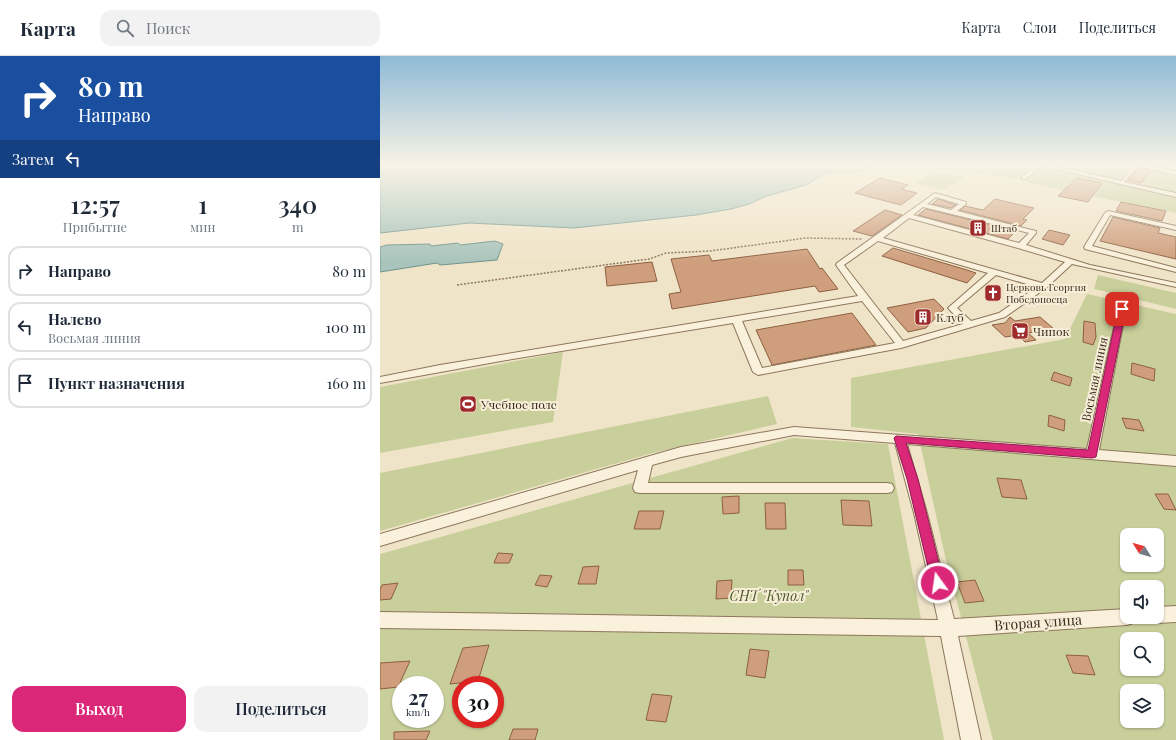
<!DOCTYPE html>
<html lang="ru">
<head>
<meta charset="utf-8">
<style>
  :root { --surface:#fff; --page:#f2f2f3; --text:#1f2937; --muted:#747a83; --line:#e0e1e3; --accent:#db2777 }
  body { margin:0; font-family:"Playfair Display",serif; background:var(--page); color:var(--text); height:100vh; display:flex; flex-direction:column; font-size:15px; white-space:nowrap }
  * { box-sizing:border-box; margin:0 }
  p { font-size:13px; color:var(--muted) }
  .icon { flex:none; width:22px; height:22px; fill:none; stroke:currentColor; stroke-width:2; stroke-linecap:round; stroke-linejoin:round }
  .map { position:relative; flex:1; overflow:hidden }
  .details { display:flex; flex-direction:column; background:var(--surface); width:380px }
  .details>* { flex:none }
  .banner { background:#1a4fa0; color:#fff; overflow:hidden }
  .needle { width:26px; rotate:307deg }
  .buttons { position:absolute; left:740px; top:472px; display:grid; gap:8px }
  .buttons a { display:grid; place-items:center; width:44px; height:44px; border-radius:8px; background:var(--surface); box-shadow:0 1px 3px #0004; font-size:20px }
  .speed { position:absolute; left:12px; top:620px; display:flex; gap:8px; font-size:20px; font-weight:700; text-align:center }
  .speed>* { display:grid; place-content:center; width:52px; height:52px; border-radius:50%; background:var(--surface); box-shadow:0 1px 3px #0004; line-height:1 }
  .speed small { font-size:10px; font-weight:400 }
  .speed .limit { border:6px solid #d22; background:#fff; color:#111 }
  .pin { position:absolute; display:grid; place-items:center; width:34px; height:34px; color:#fff; margin:-17px; border-radius:8px; box-shadow:0 2px 6px #0006 }
  .me { position:absolute; width:44px; margin:-22px; rotate:346deg; stroke-linejoin:round; filter:drop-shadow(0 0 3px #0008) }
  .turn { display:flex; align-items:center; gap:14px; height:84px; padding:0 12px; font-size:18px }
  .turn .icon { width:52px; height:52px; stroke-width:2.5 }
  .turn b { display:block; font-size:28px; line-height:34px }
  .then { display:flex; align-items:center; height:38px; padding:0 12px; background:#0003; gap:8px; font-size:15px }
  .eta { display:flex; justify-content:space-evenly; align-items:center; height:68px; text-align:center }
  .eta b { font-size:24px; font-weight:600; line-height:28px }
  .action { display:flex; gap:8px; margin-top:auto; padding:8px 12px }
  .action a { flex:1; height:46px; border-radius:12px; background:var(--accent); color:#fff; font-size:16px; font-weight:600; line-height:46px; text-align:center }
  .action a+a { background:var(--page); color:var(--text) }
  ul { padding:0; list-style:none }
  li { display:flex; align-items:center; gap:12px; height:50px; margin:0 8px 6px; padding:0 4px; border:2px solid var(--line); border-radius:12px }
  li div { flex:1 }
  li b { display:block; font-size:15px }
  li em { font-style:normal }
  header { display:flex; align-items:center; gap:24px; box-sizing:border-box; height:56px; padding:0 20px; background:var(--surface); border-bottom:1px solid var(--line) }
  header strong { font-size:19px }
  nav { display:flex; gap:22px; margin-inline-start:auto; font-size:14px }
  .search { width:280px; height:36px; background:var(--page); display:flex; align-items:center; gap:10px; box-sizing:border-box; padding:0 14px; border-radius:12px; color:var(--muted); font-size:15px }
  main { display:flex; flex:1; min-height:0 }
  .map>svg:first-child { display:block }
  .green { fill:#c9cf9b; fill-rule:evenodd }
  .water { fill:#a9c4bc; stroke:#6f938a }
  .building { fill:#cf9f7d; stroke:#8d5f41 }
  .lines { fill:none; stroke-linecap:round; stroke-linejoin:round }
  .minor-casing { stroke:#8d765c; stroke-width:2 }
  .path { stroke:#8d765c; stroke-width:1.5; stroke-dasharray:2 1.5; stroke-linecap:butt }
  .minor { fill:#faf1dc; fill-rule:evenodd }
  .route { fill:#db2777; stroke:#8e194d }
  .labels { text-anchor:middle; dominant-baseline:central; stroke-width:4; stroke-linejoin:round; paint-order:stroke }
  .far-poi-label { font-size:10px; fill:#3d2e20; stroke:#f7eed8; text-anchor:start }
  .poi-label { font-size:12px; fill:#3d2e20; stroke:#f7eed8; text-anchor:start }
  .street-label { font-size:12px; fill:#3d2e20; stroke:#f7eed8 }
  .near-park-label { font-size:14px; font-style:italic; fill:#4d5a26; stroke:#f7eed8 }
  .near-street-label { font-size:14px; fill:#3d2e20; stroke:#f7eed8 }
</style>
</head>
<body>
<header>
<strong>Карта</strong>
<div class="search"><svg class="icon" aria-label="search" viewBox="0 0 24 24"><circle cx="10" cy="10" r="6"/><path d="M15 15l6 6"/></svg>Поиск</div>
<nav><a>Карта</a><a>Слои</a><a>Поделиться</a></nav>
</header>
<main>
<section class="details">
<div class="banner">
<div class="turn"><svg class="icon" aria-label="right" viewBox="0 0 24 24"><path d="M7 20v-9h11M14 6l5 5-5 5"/></svg><div><b>80 m</b>Направо</div></div>
<div class="then">Затем<svg class="icon" aria-label="left" viewBox="0 0 24 24"><path d="M17 20v-9H6M10 6l-5 5 5 5"/></svg></div>
</div>
<div class="eta">
<div><b>12:57</b><p>Прибытие</p></div>
<div><b>1</b><p>мин</p></div>
<div><b>340</b><p>m</p></div>
</div>
<ul>
<li><svg class="icon" aria-label="right" viewBox="0 0 24 24"><path d="M7 20v-9h11M14 6l5 5-5 5"/></svg><div><b>Направо</b></div><em>80 m</em></li>
<li><svg class="icon" aria-label="left" viewBox="0 0 24 24"><path d="M17 20v-9H6M10 6l-5 5 5 5"/></svg><div><b>Налево</b><p>Восьмая линия</p></div><em>100 m</em></li>
<li><svg class="icon" aria-label="arrive" viewBox="0 0 24 24"><path d="M6 21V4h12l-3 4 3 4H6"/></svg><div><b>Пункт назначения</b></div><em>160 m</em></li>
</ul>
<div class="action"><a>Выход</a><a>Поделиться</a></div>
</section>
<div class="map">
<svg width="796" height="684" viewBox="0 0 796 684">
  <rect width="100%" height="100%" fill="#f0e4c8"/>
  <g class="green">
    <path d="M537,110H796V157L653,128L640,123Z"/>
    <path d="M553,117L586,120L563,134L535,127Z"/>
    <path d="M718,219L796,237V253L714,233Z"/>
    <path d="M707,238L796,258V684H613L565,500L538,378L471,371V322L685,283ZM747,479H777V509H747ZM747,531H777V561H747ZM747,583H777V613H747ZM747,635H777V665H747Z"/>
    <path d="M183,296L173,366L0,397V331Z"/>
    <path d="M388,340L397,368L269,398L0,475V417Z"/>
    <path d="M412,382L508,388L564,684H0V498ZM21,629H55V663H21ZM81,629H115V663H81Z"/>
  </g>
  <g class="water">
    <path d="M0,110H494L477,116L448,117L440,120L426,129L387,140L369,148L351,153L316,159L194,172L89,167L0,177Z"/>
    <path d="M115,185L123,188L117,204L60,209L57,207L0,216V191L7,189L50,188L51,190L78,187L80,189Z"/>
  </g>
  <g class="building">
    <path d="M759,112L771,115L761,127L748,124Z"/>
    <path d="M500,122L528,129L521,133L537,137L521,149L475,137Z"/>
    <path d="M697,122L722,127L708,146L678,140Z"/>
    <path d="M558,143L576,149L571,152L552,148Z"/>
    <path d="M615,143L636,148L654,152L643,163L647,164L641,170L580,154L585,150L603,154Z"/>
    <path d="M741,146L786,155L782,165L736,155Z"/>
    <path d="M546,153L636,175L628,183L538,159Z"/>
    <path d="M505,154L522,159L492,180L473,175Z"/>
    <path d="M733,161L780,172L778,177L796,181V203L720,185Z"/>
    <path d="M669,174L690,179L683,189L662,183Z"/>
    <path d="M513,192L587,214L596,217L587,227L502,200Z"/>
    <path d="M427,193L440,213L442,212L458,233L439,236L435,230L292,253L289,238L301,236L291,203L329,199L332,205Z"/>
    <path d="M272,206L277,225L227,230L225,211Z"/>
    <path d="M554,243L564,253L546,272L528,276L507,252Z"/>
    <path d="M472,257L496,289L392,309L376,274Z"/>
    <path d="M630,261L635,265L660,261L674,273L648,277L656,284L645,286L638,279L625,281L612,269L625,267Z"/>
    <path d="M704,265L715,267L716,281L713,289L703,286Z"/>
    <path d="M752,307L775,313L774,325L751,318Z"/>
    <path d="M674,316L692,322L690,330L671,324Z"/>
    <path d="M669,359L685,364L684,375L668,370Z"/>
    <path d="M742,362L759,364L764,375L746,372Z"/>
    <path d="M617,422L641,424L647,443L622,441Z"/>
    <path d="M775,438H788L796,454L784,453Z"/>
    <path d="M359,440V457L343,458L342,441Z"/>
    <path d="M461,444L489,445L492,470L463,469Z"/>
    <path d="M385,447H405L406,473H386Z"/>
    <path d="M259,455H284L280,473H254Z"/>
    <path d="M118,497L133,498L129,507H114Z"/>
    <path d="M219,510L216,528H198L203,511Z"/>
    <path d="M408,514H423L424,529H408Z"/>
    <path d="M160,519L172,520L167,531L155,529Z"/>
    <path d="M352,524L351,542L336,543L337,525Z"/>
    <path d="M595,524L604,545L585,547L577,526Z"/>
    <path d="M18,527L11,543L0,544V533L2,529Z"/>
    <path d="M109,589L98,625L70,628L83,592Z"/>
    <path d="M370,593L389,595L385,622L366,619Z"/>
    <path d="M686,599L708,600L715,619L693,617Z"/>
    <path d="M30,605L18,631L0,633V607Z"/>
    <path d="M272,638L292,640L286,666L266,664Z"/>
    <path d="M133,673H158L155,684H129Z"/>
    <path d="M50,675L46,684H14V676Z"/>
  </g>
  <g class="lines">
    <defs>
      <g id="minor">
        <path d="M655,110H662L646,123H642V121Z"/>
        <path d="M663,110H674L742,125L752,110H769L796,115V119L758,110L744,126L796,137V141Z"/>
        <path d="M555,137L586,146V148L577,155L656,175V177L646,189L710,209L796,227V231L692,208L666,232L625,261L521,292L378,319L373,316L353,267L121,305L0,327V321L60,309L478,240L456,209L457,207ZM556,141L579,148L571,154L547,148ZM543,151L649,177L639,187L533,159ZM529,162L638,192L685,206L662,227L503,182ZM498,185L608,217L568,252L583,268L523,285L464,209ZM616,219L657,231L619,257L591,265L577,252ZM482,245L515,287L382,312L362,265Z"/>
        <path d="M728,155L796,170V174L730,159L712,190L796,212V216L705,193L704,191L725,157Z"/>
        <path d="M742,250L746,253L719,394L796,400V410L527,388L547,457L574,563L747,553V561H755L753,567L747,569L578,580L601,684H581L561,580L0,572V556L558,564L534,457L515,387L414,379L301,401L272,409L268,427H507L512,428L514,432L512,436L507,437H260L255,436L253,432L258,414L0,490V478L301,391L414,371L707,393L738,253Z"/>
        <path d="M796,550V566L777,567L771,565L770,561H777V551Z"/>
      </g>
    </defs>
    <use href="#minor" class="minor-casing"/>
    <path class="path" d="M77,229L269,203L286,197L330,195L426,182L482,183"/>
    <use href="#minor" class="minor"/>
  </g>
  <linearGradient id="sky" x2="0" y2="1"><stop stop-color="#8fbad6"/><stop offset="0.53" stop-color="#f8f3e6"/><stop offset="1" stop-color="#f8f3e6" stop-opacity="0"/></linearGradient>
  <rect width="796" height="206" fill="url(#sky)"/>
  <path class="route" d="M742,250L746,253L716,401L712,402L526,387L538,423L564,527L562,532L558,533L553,532L527,423L514,382L516,380L708,394L738,253Z"/>
  <defs>
    <symbol id="building-square" viewBox="-11 -11 22 22"><rect x="-9" y="-9" width="18" height="18" rx="4" fill="#9e2a2b" stroke="#f7eed8"/><path d="M-4-6H4V6H1V3H-1V6H-4ZM-2.5-4.3h1.7v1.8h-1.7ZM.8-4.3h1.7v1.8H.8ZM-2.5-1h1.7V.8h-1.7ZM.8-1h1.7V.8H.8Z" fill="#fff"/></symbol>
    <symbol id="church-square" viewBox="-11 -11 22 22"><rect x="-9" y="-9" width="18" height="18" rx="4" fill="#9e2a2b" stroke="#f7eed8"/><path d="M-1.2-6h2.4v3.5h3.3v2.4h-3.3V6h-2.4V-.1h-3.3v-2.4h3.3Z" fill="#fff"/></symbol>
    <symbol id="supermarket-square" viewBox="-11 -11 22 22"><rect x="-9" y="-9" width="18" height="18" rx="4" fill="#9e2a2b" stroke="#f7eed8"/><path d="M-6-5.5h2.5l.6 2H6L4.5 2H-2.5L-4.4-4H-6ZM-1.5 3.2a1.3 1.3 0 1 0 .1 0ZM3 3.2a1.3 1.3 0 1 0 .1 0Z" fill="#fff"/></symbol>
    <symbol id="stadium-square" viewBox="-11 -11 22 22"><rect x="-9" y="-9" width="18" height="18" rx="4" fill="#9e2a2b" stroke="#f7eed8"/><path d="M0-5a6.5 5 0 1 0 0 10a6.5 5 0 1 0 0-10ZM-3.5-1.8h7v3.6h-7Z" fill="#fff"/></symbol>
  </defs>
  <g fill-rule="evenodd">
    <use href="#building-square" x="588" y="162" width="20" height="20"/>
    <use href="#church-square" x="603" y="227" width="20" height="20"/>
    <use href="#building-square" x="533" y="251" width="20" height="20"/>
    <use href="#supermarket-square" x="630" y="265" width="20" height="20"/>
    <use href="#stadium-square" x="78" y="338" width="20" height="20"/>
  </g>
  <g class="labels">
    <g class="far-poi-label">
      <text x="611" y="172">Штаб</text>
      <text x="626" y="231">Церковь Георгия<tspan x="626" dy="12">Победоносца</tspan></text>
    </g>
    <g class="poi-label">
      <text x="556" y="261">Клуб</text>
      <text x="653" y="275">Чипок</text>
      <text x="101" y="348">Учебное поле</text>
    </g>
    <g class="street-label">
      <text transform="translate(714 323) rotate(-78)">Восьмая линия</text>
    </g>
    <g class="near-park-label">
      <text x="389" y="539">СНТ "Купол"</text>
    </g>
    <g class="near-street-label">
      <text transform="translate(658 566) rotate(-4)">Вторая улица</text>
    </g>
  </g>
</svg>
<div class="buttons">
<a><svg class="needle" viewBox="-14 -14 28 28"><path d="M0-13l5 13h-10z" fill="#e53935"/><path d="M0 13l5-13h-10z" fill="#747a83"/></svg></a>
<a><svg class="icon" aria-label="sound" viewBox="0 0 24 24"><path d="M4 9h4l5-4v14l-5-4H4zM17 9q2 3 0 6"/></svg></a>
<a><svg class="icon" aria-label="search" viewBox="0 0 24 24"><circle cx="10" cy="10" r="6"/><path d="M15 15l6 6"/></svg></a>
<a><svg class="icon" aria-label="layers" viewBox="0 0 24 24"><path d="M12 4l9 5-9 5-9-5zM3 14l9 5 9-5"/></svg></a>
</div>
<div class="speed"><div>27<small>km/h</small></div><div class="limit">30</div></div>
<div class="pin" style="left:742px;top:253px;background:#d93025"><svg class="icon" aria-label="arrive" viewBox="0 0 24 24"><path d="M6 21V4h12l-3 4 3 4H6"/></svg></div>
<svg class="me" style="left:558px;top:527px" viewBox="-20 -20 40 40"><circle r="17" fill="#db2777" stroke="#fff" stroke-width="3"/><path d="M0-11L8 9 0 5-8 9z" fill="#fff"/></svg>
</div>
</main>
</body>
</html>
